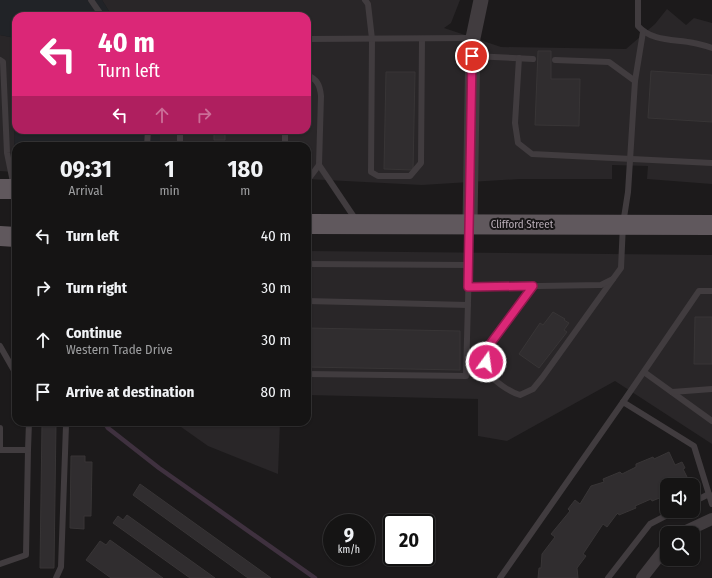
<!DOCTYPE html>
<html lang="en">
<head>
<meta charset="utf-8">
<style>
  :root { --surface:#151414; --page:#1e1d1d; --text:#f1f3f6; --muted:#9d9ea0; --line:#343334 }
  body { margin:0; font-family:"Fira Sans Condensed",sans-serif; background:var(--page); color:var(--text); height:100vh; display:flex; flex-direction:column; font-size:15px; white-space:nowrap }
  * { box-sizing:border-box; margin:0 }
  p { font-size:13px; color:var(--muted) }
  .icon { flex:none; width:22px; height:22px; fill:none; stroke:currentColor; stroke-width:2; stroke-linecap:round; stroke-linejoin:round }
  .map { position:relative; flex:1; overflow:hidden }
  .side { position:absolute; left:12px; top:142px; width:299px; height:284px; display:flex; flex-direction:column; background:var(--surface); border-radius:12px; box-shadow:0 1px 3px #0004,0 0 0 1px var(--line) }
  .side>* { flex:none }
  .top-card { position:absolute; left:12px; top:12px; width:299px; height:122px; border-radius:12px; box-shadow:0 1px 3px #0004,0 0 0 1px var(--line); background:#db2777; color:#fff; overflow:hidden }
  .controls { position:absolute; left:660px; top:478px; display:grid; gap:8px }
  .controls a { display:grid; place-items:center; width:40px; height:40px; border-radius:8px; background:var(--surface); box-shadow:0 1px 3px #0004,0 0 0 1px var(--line); font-size:20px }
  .speed { position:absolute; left:323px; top:514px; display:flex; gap:8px; font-size:20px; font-weight:700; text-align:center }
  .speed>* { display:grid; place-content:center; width:52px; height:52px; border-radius:50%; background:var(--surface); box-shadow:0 1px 3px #0004,0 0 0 1px var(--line); line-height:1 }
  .speed small { font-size:10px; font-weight:400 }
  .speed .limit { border:2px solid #111; border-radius:6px; background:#fff; color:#111 }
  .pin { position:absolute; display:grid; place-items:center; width:34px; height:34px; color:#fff; margin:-17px; border:2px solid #fff; border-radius:50%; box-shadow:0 1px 4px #0007 }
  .me { position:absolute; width:44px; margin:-22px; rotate:14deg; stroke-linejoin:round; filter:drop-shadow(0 0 3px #0008) }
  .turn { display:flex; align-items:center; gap:14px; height:84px; padding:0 20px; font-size:18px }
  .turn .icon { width:52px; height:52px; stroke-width:2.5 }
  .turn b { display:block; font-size:28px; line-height:34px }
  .lanes { display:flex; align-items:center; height:38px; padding:0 20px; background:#0003; justify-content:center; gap:20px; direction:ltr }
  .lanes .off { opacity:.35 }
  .eta { display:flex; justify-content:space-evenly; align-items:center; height:68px; text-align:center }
  .eta b { font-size:24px; font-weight:700; line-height:28px }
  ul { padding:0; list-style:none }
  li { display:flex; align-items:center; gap:12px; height:52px; padding:0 20px }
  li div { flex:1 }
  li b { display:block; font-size:15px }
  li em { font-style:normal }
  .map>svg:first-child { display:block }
  .built { fill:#292628 }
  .green { fill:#212327 }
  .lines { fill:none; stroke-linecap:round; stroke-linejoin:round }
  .stream { stroke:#3f313f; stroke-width:4.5 }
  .building { fill:#302d2f; stroke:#383536 }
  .service { stroke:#413c3f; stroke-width:6 }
  .minor { stroke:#413c3f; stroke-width:12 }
  .tertiary { stroke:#413c3f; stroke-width:15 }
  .primary { stroke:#60585d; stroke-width:20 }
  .route-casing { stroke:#8e194d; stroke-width:10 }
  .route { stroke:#db2777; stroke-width:7 }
  .labels { text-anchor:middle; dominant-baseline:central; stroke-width:4; stroke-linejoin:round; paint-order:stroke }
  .street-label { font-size:11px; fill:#baaeb8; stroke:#171516 }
</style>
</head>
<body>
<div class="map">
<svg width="712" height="578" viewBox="0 0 712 578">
  <rect width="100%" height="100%" fill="#1c1a1b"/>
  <g class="built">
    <path d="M102,0H460L451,23L444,28L501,47L626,49L655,24L667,9L686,25L694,18L712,23V184L647,179L648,166L612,165V179H520L422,185L307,179V146H160V130H307V16H112Z"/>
    <path d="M0,35L16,38L14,172L0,171Z"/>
    <path d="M307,251L712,255V444L615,381L507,441L478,436V399L307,395Z"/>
    <path d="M174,422H280L278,474L208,446Z"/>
  </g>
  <g class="green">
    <path d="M0,0H102L112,16H16V38L0,35Z"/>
    <path d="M16,40V130H160V146H16V172H14Z"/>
  </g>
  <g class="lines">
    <path class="stream" d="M104,422L108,428L159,468L315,578"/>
  </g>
  <g class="building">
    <path d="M538,51H551V79H580L579,126L535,125Z"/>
    <path d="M651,71L712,75V122L648,118Z"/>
    <path d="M386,72H415L413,170L384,169Z"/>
    <path d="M199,130H254L253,133L225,132V140H214V132H199Z"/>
    <path d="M553,312L565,319L564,320L569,323L564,330L567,332L539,368L519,354L540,323L543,325Z"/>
    <path d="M695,317H712V364H694Z"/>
    <path d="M307,328L460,331V370L307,367Z"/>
    <path d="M42,423H56L54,568H40Z"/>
    <path d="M669,452L675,465L682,462L685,468L683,469L689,481L682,485H667V495L652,501L651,499L635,506L636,508L619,515L618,513L616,515L607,527L603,524L583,554L586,556L577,568L578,578H538L539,568H541L542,554L555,537L551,534L570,511L568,509L575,500L580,504L591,486L604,482L603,479L620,472L622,474L636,467V464L653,457L654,459Z"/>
    <path d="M71,456H85V462H92L91,516H84V529L70,528Z"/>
    <path d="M140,484L271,578H248L133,495Z"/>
    <path d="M127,515L215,578H190L113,523L118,516L123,520Z"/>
    <path d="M110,540L163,578H111L86,560L100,541L106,545Z"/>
  </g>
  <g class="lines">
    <g class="service">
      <path d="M91,0L102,16"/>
      <path d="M365,0L368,4L372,39L371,172L378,176H410L421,163L422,39"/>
      <path d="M638,0V26C652,42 675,39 694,43C700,44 706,46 712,48"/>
      <path d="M307,39L473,38"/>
      <path d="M473,56L533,59"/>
      <path d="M519,58L515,123L518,143L532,154L712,163"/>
      <path d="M0,60L3,62L7,153L14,187"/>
      <path d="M307,75C317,79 320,85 321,96L319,165L307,181"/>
      <path d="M635,81L643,32"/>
      <path d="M180,130V146"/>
      <path d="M147,146L148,130"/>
      <path d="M285,146V130"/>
      <path d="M319,165L356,220"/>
      <path d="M307,264L469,265"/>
      <path d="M533,286L485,351L487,373C497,382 507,391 520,395L533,389L542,378L613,279"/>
      <path d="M468,287L601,285L613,279L621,268L623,224L628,192L635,81L609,62L555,60"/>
      <path d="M307,301L468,305"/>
      <path d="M0,346L16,374"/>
      <path d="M644,372L712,421"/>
      <path d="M307,374L466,376L470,228"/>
      <path d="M672,392L712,389"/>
      <path d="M623,402L699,291H712"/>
      <path d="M0,428V450"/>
      <path d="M0,450H28L26,555L0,564"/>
      <path d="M28,450L29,422"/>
      <path d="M693,502L709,494"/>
      <path d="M56,578L61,567L66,425L65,422"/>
      <path d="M500,578L623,402L694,446L712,504"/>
      <path d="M608,578L650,524L675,511"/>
    </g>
    <g class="minor">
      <path d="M682,533L712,519"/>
      <path d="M642,578L667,546"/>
    </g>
    <path class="tertiary" d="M470,223L473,38L481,0"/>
    <g class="primary">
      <path d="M0,189H16"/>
      <path d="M307,224L712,225"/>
      <path d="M0,236L16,237"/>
    </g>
  </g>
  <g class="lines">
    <defs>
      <path id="route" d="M472,56L468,287L533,286L485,351L486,362"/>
    </defs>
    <use href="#route" class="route-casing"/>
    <use href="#route" class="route"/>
  </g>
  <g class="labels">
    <g class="street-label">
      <text x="522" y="224">Clifford Street</text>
    </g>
  </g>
</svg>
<div class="controls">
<a><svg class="icon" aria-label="sound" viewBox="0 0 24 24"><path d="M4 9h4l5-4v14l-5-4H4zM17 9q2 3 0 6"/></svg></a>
<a><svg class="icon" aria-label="search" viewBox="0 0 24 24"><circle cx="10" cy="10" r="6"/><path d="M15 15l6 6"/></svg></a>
</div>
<div class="speed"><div>9<small>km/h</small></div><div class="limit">20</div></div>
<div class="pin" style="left:472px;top:56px;background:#d93025"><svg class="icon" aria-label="arrive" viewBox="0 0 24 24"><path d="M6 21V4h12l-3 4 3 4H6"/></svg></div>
<svg class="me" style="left:486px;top:362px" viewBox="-20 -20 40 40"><circle r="17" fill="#db2777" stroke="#fff" stroke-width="3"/><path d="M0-11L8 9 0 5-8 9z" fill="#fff"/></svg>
<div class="top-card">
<div class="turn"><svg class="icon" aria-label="left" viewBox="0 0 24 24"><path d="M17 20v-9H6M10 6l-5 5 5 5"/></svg><div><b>40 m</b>Turn left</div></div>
<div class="lanes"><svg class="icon" aria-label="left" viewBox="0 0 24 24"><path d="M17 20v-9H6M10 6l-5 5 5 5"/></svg><svg class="icon off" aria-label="ahead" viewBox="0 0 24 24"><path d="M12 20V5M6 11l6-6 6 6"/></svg><svg class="icon off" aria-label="right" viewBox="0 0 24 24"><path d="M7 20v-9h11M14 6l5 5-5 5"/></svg></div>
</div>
<section class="side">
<div class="eta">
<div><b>09:31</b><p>Arrival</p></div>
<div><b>1</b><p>min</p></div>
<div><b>180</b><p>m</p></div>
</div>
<ul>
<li><svg class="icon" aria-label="left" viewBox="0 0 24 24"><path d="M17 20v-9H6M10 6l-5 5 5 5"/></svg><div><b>Turn left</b></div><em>40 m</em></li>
<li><svg class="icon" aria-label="right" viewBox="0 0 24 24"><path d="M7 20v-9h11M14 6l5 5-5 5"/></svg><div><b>Turn right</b></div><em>30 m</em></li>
<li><svg class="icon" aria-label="ahead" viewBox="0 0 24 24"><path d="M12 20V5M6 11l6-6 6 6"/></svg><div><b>Continue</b><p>Western Trade Drive</p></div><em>30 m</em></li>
<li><svg class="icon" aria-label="arrive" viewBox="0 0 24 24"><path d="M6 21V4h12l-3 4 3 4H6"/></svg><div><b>Arrive at destination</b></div><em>80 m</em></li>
</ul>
</section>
</div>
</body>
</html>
